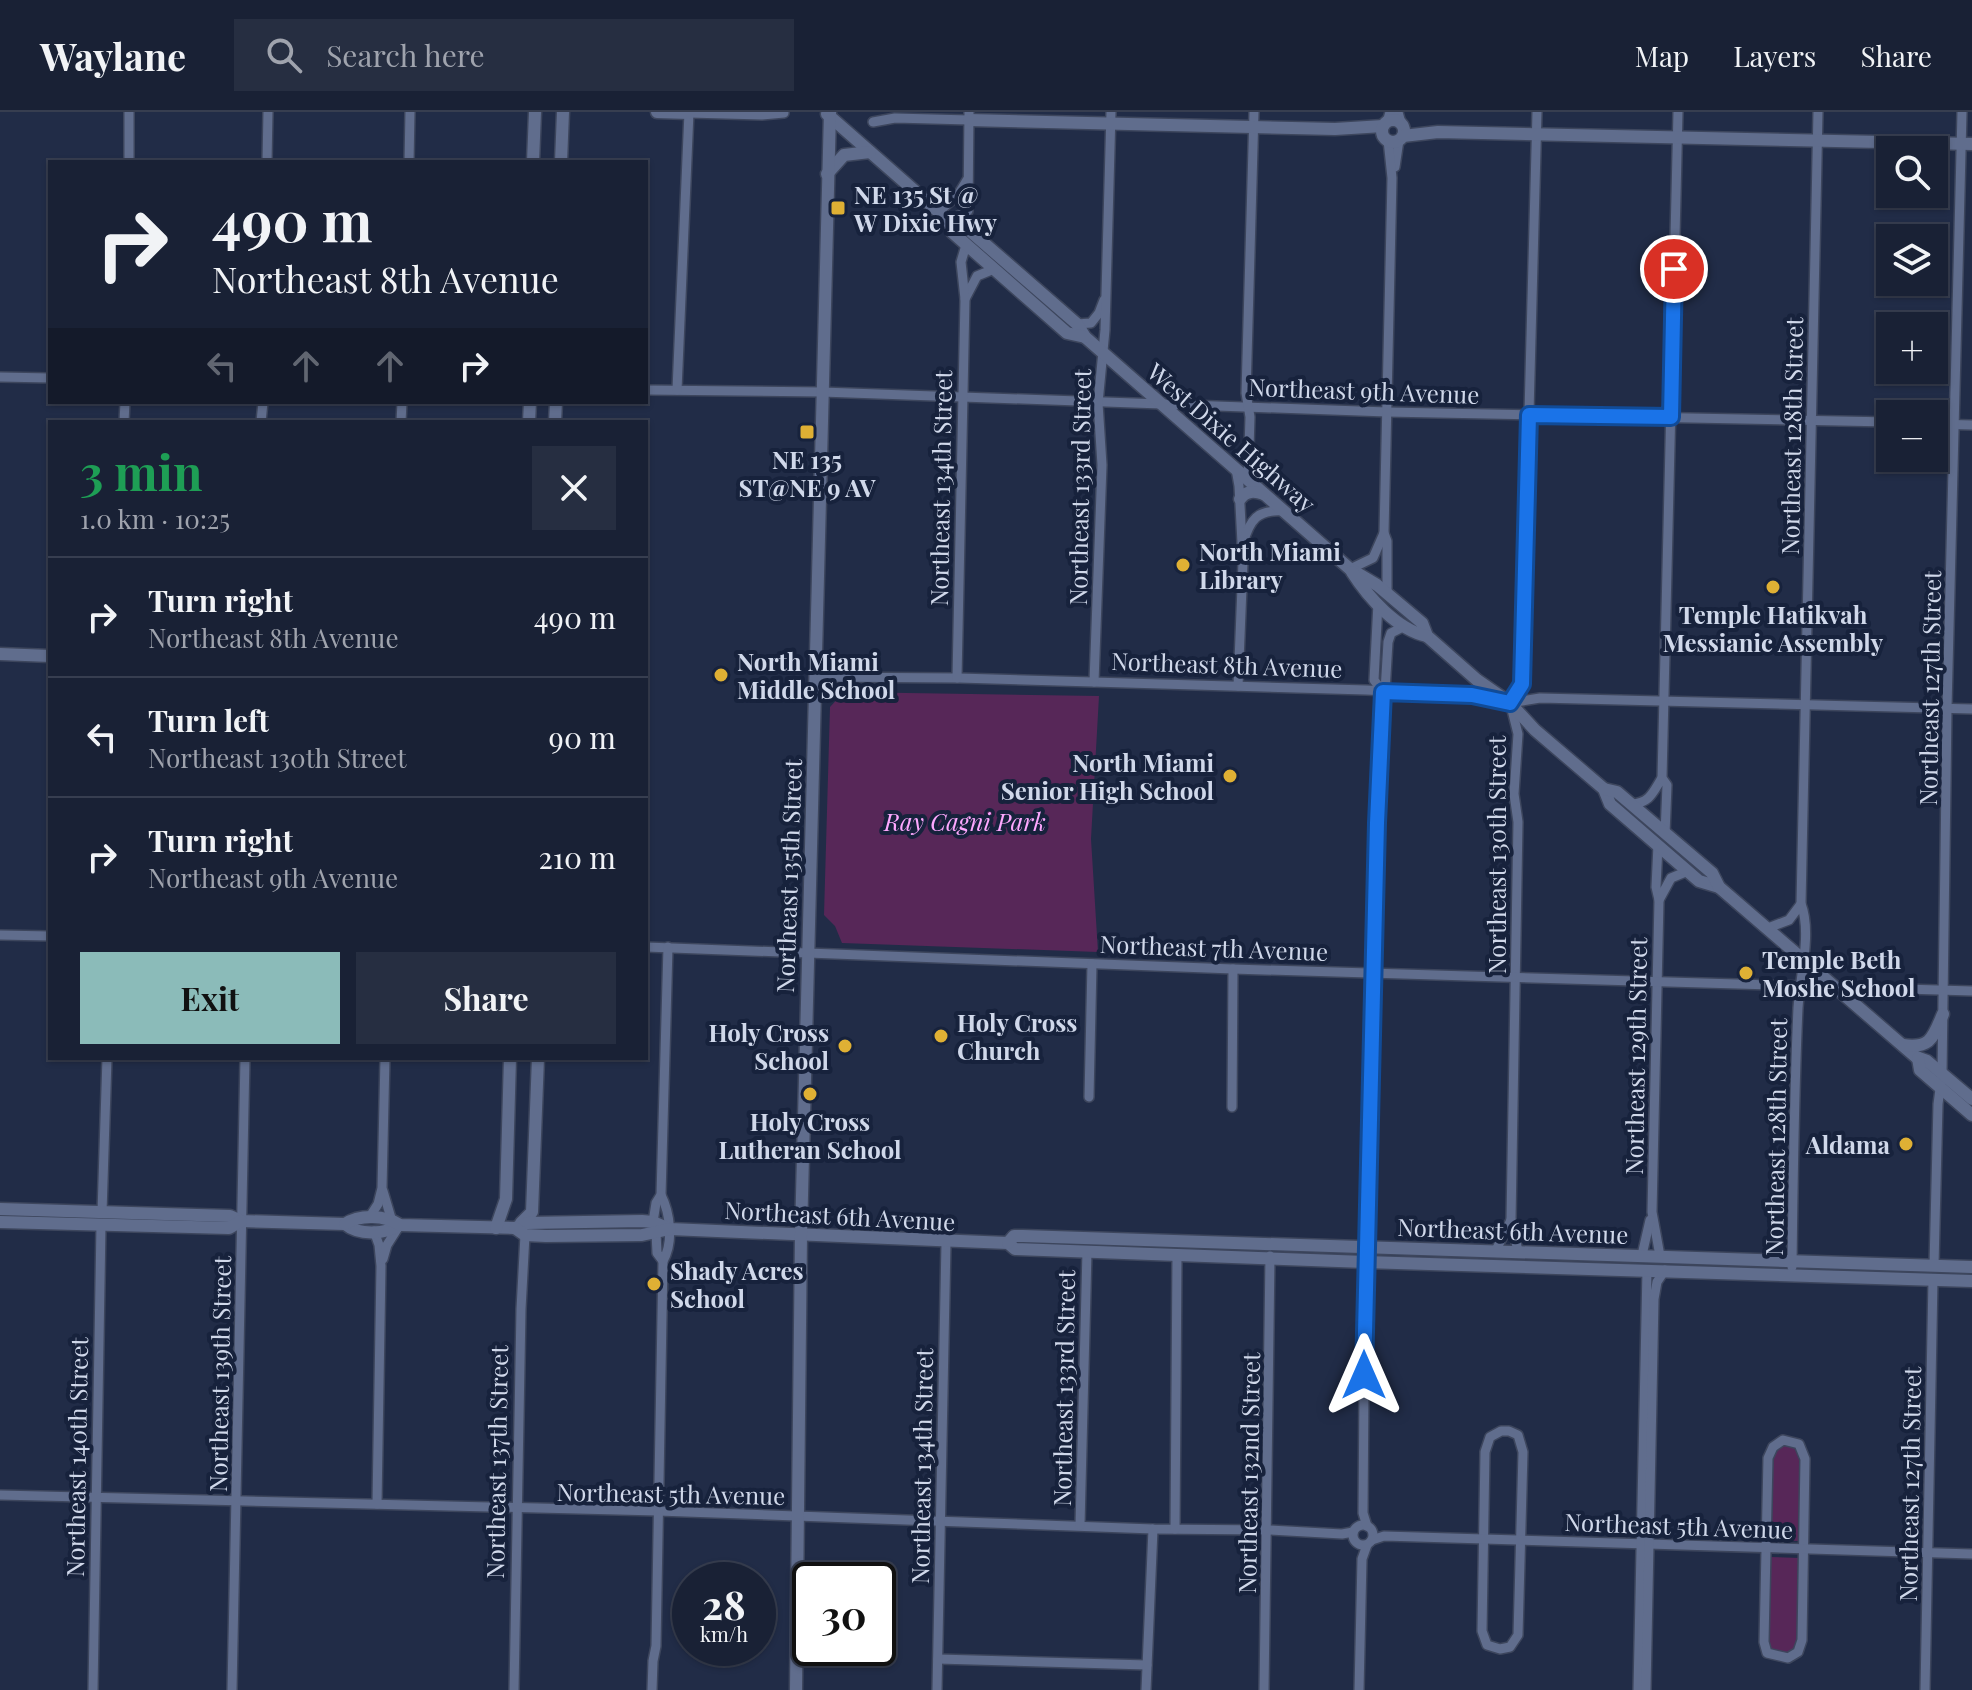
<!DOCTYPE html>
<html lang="en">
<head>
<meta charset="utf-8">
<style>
  :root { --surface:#192135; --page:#262e41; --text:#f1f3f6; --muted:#9fa3ad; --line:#373e50; --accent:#8bbbb9 }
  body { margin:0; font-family:"Playfair Display",serif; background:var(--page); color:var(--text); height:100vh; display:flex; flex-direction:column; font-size:30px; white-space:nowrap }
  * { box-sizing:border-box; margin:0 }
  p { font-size:26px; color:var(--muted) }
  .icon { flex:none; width:44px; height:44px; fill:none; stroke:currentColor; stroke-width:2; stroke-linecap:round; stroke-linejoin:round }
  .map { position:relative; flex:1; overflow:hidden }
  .side { position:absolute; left:48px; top:308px; width:600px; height:640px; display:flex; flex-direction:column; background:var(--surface); border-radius:0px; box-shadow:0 2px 6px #0004,0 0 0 2px var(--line) }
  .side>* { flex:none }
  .top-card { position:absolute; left:48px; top:48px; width:600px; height:244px; border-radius:0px; box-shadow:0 2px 6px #0004,0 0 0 2px var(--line); background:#192135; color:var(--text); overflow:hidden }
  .buttons { position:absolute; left:1876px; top:24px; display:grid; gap:16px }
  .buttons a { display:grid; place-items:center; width:72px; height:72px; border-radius:0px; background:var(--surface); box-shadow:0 2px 6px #0004,0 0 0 2px var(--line); font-size:40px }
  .speed { position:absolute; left:672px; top:1450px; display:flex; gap:16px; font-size:40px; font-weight:700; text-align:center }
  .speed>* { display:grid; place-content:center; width:104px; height:104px; border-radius:50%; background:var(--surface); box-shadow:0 2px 6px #0004,0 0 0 2px var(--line); line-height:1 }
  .speed small { font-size:20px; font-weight:400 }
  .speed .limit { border:4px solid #111; border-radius:12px; background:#fff; color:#111 }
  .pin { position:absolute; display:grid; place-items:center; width:68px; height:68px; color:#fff; margin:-34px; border:4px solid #fff; border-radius:50%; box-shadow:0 2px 8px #0007 }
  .me { position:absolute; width:88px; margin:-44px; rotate:0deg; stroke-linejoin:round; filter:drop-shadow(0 0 6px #0008) }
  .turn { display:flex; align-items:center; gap:28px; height:168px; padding:0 32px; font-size:36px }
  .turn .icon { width:104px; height:104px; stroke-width:2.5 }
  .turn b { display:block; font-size:56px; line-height:68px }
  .lanes { display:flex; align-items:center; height:76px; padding:0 32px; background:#0003; justify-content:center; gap:40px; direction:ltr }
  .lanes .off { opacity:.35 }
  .round { display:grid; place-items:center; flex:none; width:84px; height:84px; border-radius:0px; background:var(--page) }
  .summary { display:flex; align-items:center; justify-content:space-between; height:136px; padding:0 32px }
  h1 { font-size:48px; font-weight:700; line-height:60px; color:#1e9e55 }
  .action { display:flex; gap:16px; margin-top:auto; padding:16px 32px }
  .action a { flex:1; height:92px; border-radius:0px; background:var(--accent); color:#111; font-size:32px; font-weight:700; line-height:92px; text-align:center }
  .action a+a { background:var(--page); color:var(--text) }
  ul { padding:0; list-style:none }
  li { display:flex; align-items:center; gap:24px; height:120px; padding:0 32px; border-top:2px solid var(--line) }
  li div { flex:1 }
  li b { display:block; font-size:30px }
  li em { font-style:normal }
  header { display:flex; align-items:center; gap:48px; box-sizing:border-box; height:112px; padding:0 40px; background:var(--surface); border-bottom:2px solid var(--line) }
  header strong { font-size:38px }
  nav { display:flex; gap:44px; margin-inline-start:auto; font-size:28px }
  .search { width:560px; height:72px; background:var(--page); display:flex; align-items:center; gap:20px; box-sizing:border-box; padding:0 28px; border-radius:0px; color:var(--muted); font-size:30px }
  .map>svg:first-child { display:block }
  .green { fill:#572758 }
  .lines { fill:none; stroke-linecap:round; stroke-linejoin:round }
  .street-casing { stroke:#3d465d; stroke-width:12 }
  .secondary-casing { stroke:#3d465d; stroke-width:15 }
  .street { stroke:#606d8d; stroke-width:9 }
  .secondary { stroke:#606d8d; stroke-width:12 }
  .route-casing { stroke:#114b97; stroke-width:20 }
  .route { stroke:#1a73e8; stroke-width:14 }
  .poi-dot { fill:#dfb034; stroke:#17223c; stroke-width:3 }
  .labels { text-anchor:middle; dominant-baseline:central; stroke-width:8; stroke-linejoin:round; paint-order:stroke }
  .poi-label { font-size:24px; font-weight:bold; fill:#d0d8ea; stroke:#17223c; text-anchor:start }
  .street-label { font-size:24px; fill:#d0d8ea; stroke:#17223c }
  .park-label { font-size:24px; font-style:italic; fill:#fea8ff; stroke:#17223c }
</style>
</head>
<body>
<header>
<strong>Waylane</strong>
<div class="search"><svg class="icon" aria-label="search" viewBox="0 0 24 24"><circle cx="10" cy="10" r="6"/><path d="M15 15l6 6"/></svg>Search here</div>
<nav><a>Map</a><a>Layers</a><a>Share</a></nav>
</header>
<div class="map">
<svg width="1972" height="1578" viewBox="0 0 1972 1578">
  <rect width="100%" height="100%" fill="#212c47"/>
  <g class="green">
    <path d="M844,580L1099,584L1091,727L1098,840L842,831L835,814L824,803L830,595Z"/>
    <path d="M1783,1332L1796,1335L1802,1343L1799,1429L1771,1428L1770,1425L1771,1347L1776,1336Z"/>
    <path d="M1770,1445L1800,1446L1798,1536L1789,1543L1770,1538L1766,1530Z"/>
  </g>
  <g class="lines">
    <defs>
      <g id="street">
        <path d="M1398,0L1401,11"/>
        <path d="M689,1L762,3L784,1"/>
        <path d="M873,10L895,6L969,8"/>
        <path d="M1387,10L1390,0"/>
        <path d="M129,50V0"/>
        <path d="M267,50L268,0"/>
        <path d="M409,50L410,0"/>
        <path d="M1395,55L1399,28"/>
        <path d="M938,100L958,83L967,68"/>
        <path d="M950,108L968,99L969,0"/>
        <path d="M965,187L977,164L994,157"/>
        <path d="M1077,212L1091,211L1099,201L1104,188"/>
        <path d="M0,265L50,266"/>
        <path d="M646,278L822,280L1387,300L1890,310"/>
        <path d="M677,278L689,0"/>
        <path d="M124,310L125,290"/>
        <path d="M261,310L263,290"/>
        <path d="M401,310L402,290"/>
        <path d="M1934,312L1972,313"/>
        <path d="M1236,357L1239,374L1243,450L1238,574"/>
        <path d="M1248,368L1250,305L1246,281L1254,0"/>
        <path d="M1243,431C1250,408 1257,397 1284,399"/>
        <path d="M1350,457L1373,446L1384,421"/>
        <path d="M1387,482V429L1384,421L1392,66L1388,28"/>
        <path d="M1378,491L1374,568L1383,580"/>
        <path d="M816,565L959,566L1366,578L1472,583L1510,591L1540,586L1972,597"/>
        <path d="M957,566L965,187L961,150L966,133"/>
        <path d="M1094,570L1102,353L1098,291L1105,218L1111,0"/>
        <path d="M1510,591L1522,572V564L1537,0"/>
        <path d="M1511,594L1518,622L1514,682L1518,710L1511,1108L1518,1139"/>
        <path d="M1632,692C1650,691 1653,680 1662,666"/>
        <path d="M1665,722L1667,673L1662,666L1678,0"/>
        <path d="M1658,733L1656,775L1659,788L1652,1100L1660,1144"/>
        <path d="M1659,788L1671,766L1688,759"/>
        <path d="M1768,816L1789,808L1801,792"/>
        <path d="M0,823L50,824"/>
        <path d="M646,835L1233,857L1972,879"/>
        <path d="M1089,985L1092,852"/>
        <path d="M1232,995L1233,857"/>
        <path d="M383,1079L391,1106"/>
        <path d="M102,1100L107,946"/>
        <path d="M369,1106L378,1092L382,1076L385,946"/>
        <path d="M653,1110L656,1091L661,1083L668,835"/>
        <path d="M374,1119L379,1133L381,1154L377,1392"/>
        <path d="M656,1121L657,1141L663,1149"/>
        <path d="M1496,1138L1511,1108"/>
        <path d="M1642,1143L1650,1108"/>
        <path d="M383,1147L387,1133L399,1114"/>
        <path d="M1934,1153L1938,992L1942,962L1947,596L1962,0"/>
        <path d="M1792,1155C1793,1069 1794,982 1798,896C1800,865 1812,820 1801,792L1818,0"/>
        <path d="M1501,1319H1509L1518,1323L1523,1340L1518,1523L1510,1535L1500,1537L1487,1533L1482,1519L1485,1340L1490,1325Z"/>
        <path d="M1783,1328L1799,1332L1805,1347L1802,1528L1798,1540L1788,1546L1767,1541L1764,1530L1768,1346L1773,1335Z"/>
        <path d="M0,1383L658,1399L1153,1417L1268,1418L1342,1422L1353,1420"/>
        <circle cx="1363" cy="1423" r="10"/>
        <path d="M1080,1413L1087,1139"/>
        <path d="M1367,1414L1363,1401L1365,1150L1377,711L1388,530L1391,521L1405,514"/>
        <path d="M1175,1417L1177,1144"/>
        <path d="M1372,1428L1384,1424L1972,1442"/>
        <path d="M938,1547L1147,1553"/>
        <path d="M93,1578L101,1113"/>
        <path d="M232,1578L245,946"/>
        <path d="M514,1578L521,1197L525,1123"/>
        <path d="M652,1578L653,1549L656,1534L663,1149C674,1130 670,1101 661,1083"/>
        <path d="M937,1578L946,1131"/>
        <path d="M1146,1578L1153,1417"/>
        <path d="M1264,1578L1270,1144"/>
        <path d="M1359,1578L1362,1447L1367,1433"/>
        <path d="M1638,1578L1647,1158"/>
        <path d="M1646,1578L1654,1187L1657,1170L1665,1158"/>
        <path d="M1925,1578L1933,1167"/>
      </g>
      <g id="secondary">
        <path d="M657,0L689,1"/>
        <path d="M827,2L949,109L962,112L1077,212L1085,225L1350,457L1377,473L1422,511L1427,524L1477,568L1510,591L1535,618L1604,677L1610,692L1699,769L1719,775"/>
        <path d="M969,8L1335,17L1383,14"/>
        <circle cx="1393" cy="19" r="11"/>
        <path d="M1403,24L1438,20L1972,32"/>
        <path d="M533,50L535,0"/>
        <path d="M561,50L563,0"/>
        <path d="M827,62L844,43L870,40"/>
        <path d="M949,109L952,120L1067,221L1085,225"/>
        <path d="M529,310L530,290"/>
        <path d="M555,310L556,290"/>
        <path d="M1240,387C1246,378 1255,379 1264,382"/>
        <path d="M1352,460C1368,485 1397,518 1427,524"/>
        <path d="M0,542L50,544"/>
        <path d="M1604,677L1617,680L1712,761L1719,775L1916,945L1927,949L1972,987"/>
        <path d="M1903,933C1931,937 1933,925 1943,902"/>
        <path d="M1918,946L1920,958L1972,1003"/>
        <path d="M0,1097L230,1104L241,1109L345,1112C359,1124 386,1122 400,1113"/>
        <path d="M0,1110L229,1116L241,1109"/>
        <path d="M521,1111L532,1100L538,946"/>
        <path d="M345,1112C360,1102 385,1103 400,1113L515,1116L527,1111L642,1109L653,1110L670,1117L1008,1131L1015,1137L1365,1150L1972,1169"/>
        <path d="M496,1116L506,1087L510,946"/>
        <path d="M515,1116L525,1123L546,1124L642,1123L670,1117"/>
        <path d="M1008,1131L1014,1124H1023L1972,1155"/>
        <path d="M796,1578L801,1122L830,0"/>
      </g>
    </defs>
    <use href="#street" class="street-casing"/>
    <use href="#secondary" class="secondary-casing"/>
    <use href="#street" class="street"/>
    <use href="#secondary" class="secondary"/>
  </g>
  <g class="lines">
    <defs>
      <path id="route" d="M1364,1263L1377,711L1383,580L1472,583L1510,591L1522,572L1529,303L1671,305L1674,157"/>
    </defs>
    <use href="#route" class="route-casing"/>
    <use href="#route" class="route"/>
  </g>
  <g class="poi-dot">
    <rect x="830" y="88" width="16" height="16" rx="4"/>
    <rect x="799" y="312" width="16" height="16" rx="4"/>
    <circle cx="1183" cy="453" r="8"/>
    <circle cx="1773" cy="475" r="8"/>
    <circle cx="721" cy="563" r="8"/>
    <circle cx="1230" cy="664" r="8"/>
    <circle cx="1746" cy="861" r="8"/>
    <circle cx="941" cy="924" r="8"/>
    <circle cx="845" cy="934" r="8"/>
    <circle cx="810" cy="982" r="8"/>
    <circle cx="1906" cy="1032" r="8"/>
    <circle cx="654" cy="1172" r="8"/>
  </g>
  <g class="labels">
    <g class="poi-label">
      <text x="854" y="82">NE 135 St @<tspan x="854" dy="28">W Dixie Hwy</tspan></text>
      <text x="807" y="347" text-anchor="middle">NE 135<tspan x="807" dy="28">ST@NE 9 AV</tspan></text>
      <text x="1199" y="439">North Miami<tspan x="1199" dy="28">Library</tspan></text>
      <text x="1773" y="502" text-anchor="middle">Temple Hatikvah<tspan x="1773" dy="28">Messianic Assembly</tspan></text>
      <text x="737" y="549">North Miami<tspan x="737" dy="28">Middle School</tspan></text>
      <text x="1214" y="650" text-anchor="end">North Miami<tspan x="1214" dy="28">Senior High School</tspan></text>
      <text x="1762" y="847">Temple Beth<tspan x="1762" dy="28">Moshe School</tspan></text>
      <text x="957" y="910">Holy Cross<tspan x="957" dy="28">Church</tspan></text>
      <text x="829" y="920" text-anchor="end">Holy Cross<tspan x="829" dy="28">School</tspan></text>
      <text x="810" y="1009" text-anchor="middle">Holy Cross<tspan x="810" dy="28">Lutheran School</tspan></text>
      <text x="1890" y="1032" text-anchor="end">Aldama</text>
      <text x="670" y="1158">Shady Acres<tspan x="670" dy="28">School</tspan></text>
    </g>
    <g class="street-label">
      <text transform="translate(1364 278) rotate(2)">Northeast 9th Avenue</text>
      <text transform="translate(1791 324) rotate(-89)">Northeast 128th Street</text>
      <text transform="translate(1232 325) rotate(41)">West Dixie Highway</text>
      <text transform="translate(1079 375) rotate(-89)">Northeast 133rd Street</text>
      <text transform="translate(940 376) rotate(-89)">Northeast 134th Street</text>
      <text transform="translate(1227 552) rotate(2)">Northeast 8th Avenue</text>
      <text transform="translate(1929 576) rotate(-89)">Northeast 127th Street</text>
      <text transform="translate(1496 743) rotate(-90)">Northeast 130th Street</text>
      <text transform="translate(788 764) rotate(-88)">Northeast 135th Street</text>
      <text transform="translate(1214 835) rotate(2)">Northeast 7th Avenue</text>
      <text transform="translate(1635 944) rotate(-89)">Northeast 129th Street</text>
      <text transform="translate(1775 1025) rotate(-89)">Northeast 128th Street</text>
      <text transform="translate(840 1103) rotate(3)">Northeast 6th Avenue</text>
      <text transform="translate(1513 1118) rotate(2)">Northeast 6th Avenue</text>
      <text transform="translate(219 1262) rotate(-89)">Northeast 139th Street</text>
      <text transform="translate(1063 1276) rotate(-89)">Northeast 133rd Street</text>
      <text transform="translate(76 1345) rotate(-89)">Northeast 140th Street</text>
      <text transform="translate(496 1350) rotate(-89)">Northeast 137th Street</text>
      <text transform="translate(921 1354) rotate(-89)">Northeast 134th Street</text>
      <text transform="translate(1248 1361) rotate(-89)">Northeast 132nd Street</text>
      <text transform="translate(1909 1372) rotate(-89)">Northeast 127th Street</text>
      <text transform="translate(671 1381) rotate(1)">Northeast 5th Avenue</text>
      <text transform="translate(1679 1413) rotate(2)">Northeast 5th Avenue</text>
    </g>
    <g class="park-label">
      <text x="965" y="709">Ray Cagni Park</text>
    </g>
  </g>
</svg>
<div class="buttons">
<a><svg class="icon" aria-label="search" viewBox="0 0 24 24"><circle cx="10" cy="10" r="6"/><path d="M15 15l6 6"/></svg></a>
<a><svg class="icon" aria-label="layers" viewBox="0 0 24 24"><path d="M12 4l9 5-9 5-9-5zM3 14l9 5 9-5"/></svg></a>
<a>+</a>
<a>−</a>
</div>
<div class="speed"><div>28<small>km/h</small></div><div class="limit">30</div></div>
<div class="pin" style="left:1674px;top:157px;background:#d93025"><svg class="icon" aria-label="arrive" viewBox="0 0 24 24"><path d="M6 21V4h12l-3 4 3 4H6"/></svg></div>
<svg class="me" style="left:1364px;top:1263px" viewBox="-20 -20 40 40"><path d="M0-17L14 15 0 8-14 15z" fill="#1a73e8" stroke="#fff" stroke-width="4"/></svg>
<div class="top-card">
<div class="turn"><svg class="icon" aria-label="right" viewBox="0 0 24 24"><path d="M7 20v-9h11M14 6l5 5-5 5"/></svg><div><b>490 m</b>Northeast 8th Avenue</div></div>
<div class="lanes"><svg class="icon off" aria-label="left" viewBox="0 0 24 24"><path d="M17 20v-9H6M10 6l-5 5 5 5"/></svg><svg class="icon off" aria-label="ahead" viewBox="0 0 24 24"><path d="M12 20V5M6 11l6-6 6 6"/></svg><svg class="icon off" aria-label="ahead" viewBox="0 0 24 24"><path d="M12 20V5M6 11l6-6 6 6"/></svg><svg class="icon" aria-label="right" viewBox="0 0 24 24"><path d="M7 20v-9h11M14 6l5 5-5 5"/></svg></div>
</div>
<section class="side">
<div class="summary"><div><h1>3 min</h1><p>1.0 km · 10:25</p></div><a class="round"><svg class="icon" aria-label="close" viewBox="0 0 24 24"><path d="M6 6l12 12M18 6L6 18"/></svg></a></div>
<ul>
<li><svg class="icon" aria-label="right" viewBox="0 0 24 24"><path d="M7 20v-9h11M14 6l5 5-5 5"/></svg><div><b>Turn right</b><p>Northeast 8th Avenue</p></div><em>490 m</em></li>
<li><svg class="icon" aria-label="left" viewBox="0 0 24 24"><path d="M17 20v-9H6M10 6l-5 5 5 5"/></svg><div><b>Turn left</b><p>Northeast 130th Street</p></div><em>90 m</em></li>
<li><svg class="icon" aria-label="right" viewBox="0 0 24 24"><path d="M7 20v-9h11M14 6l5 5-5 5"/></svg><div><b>Turn right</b><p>Northeast 9th Avenue</p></div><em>210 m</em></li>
</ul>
<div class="action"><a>Exit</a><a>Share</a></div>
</section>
</div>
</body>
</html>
